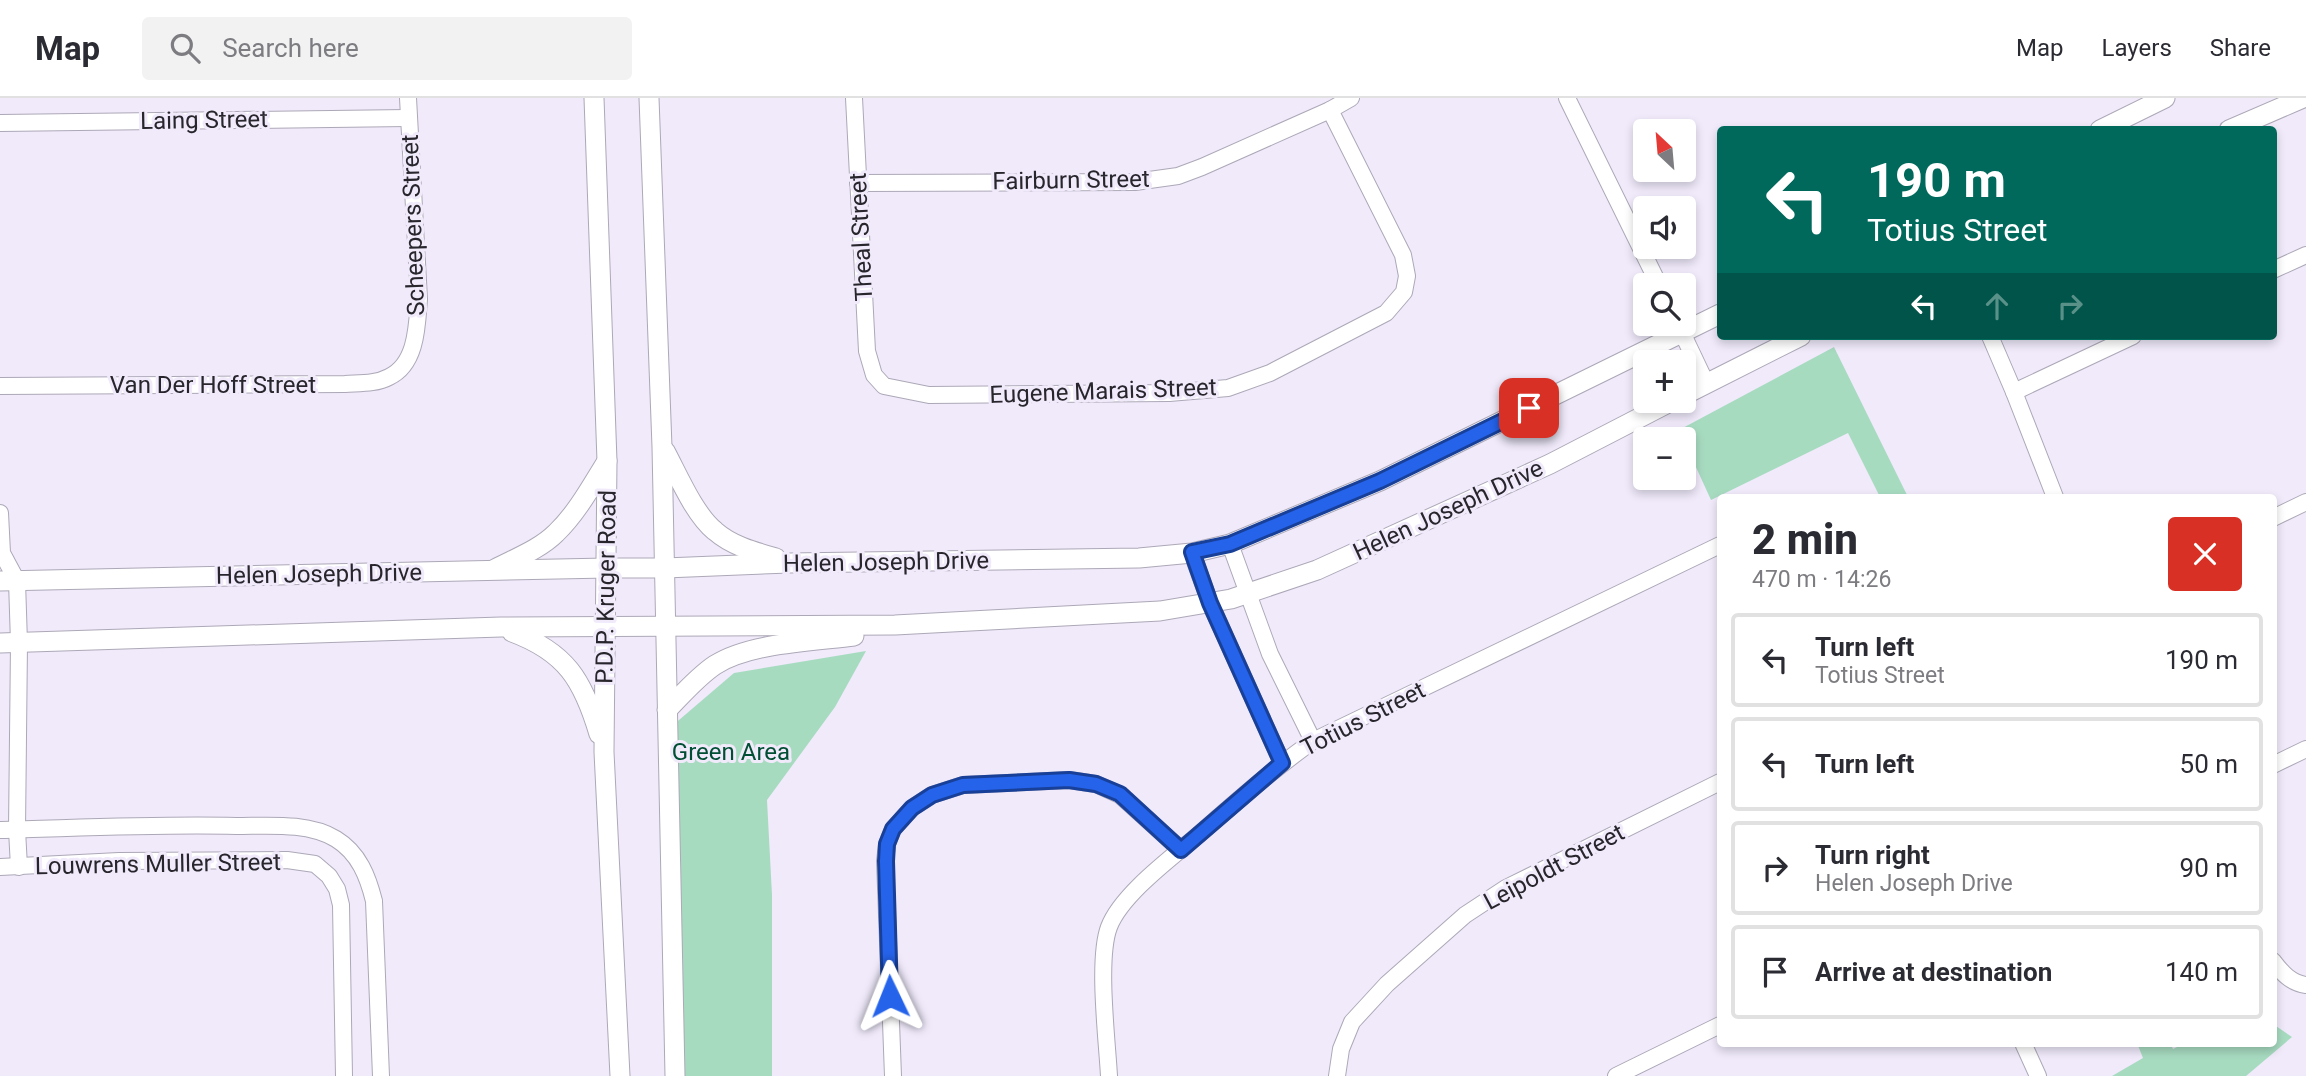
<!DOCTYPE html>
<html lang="en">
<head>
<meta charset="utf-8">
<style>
  :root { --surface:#fff; --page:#f2f2f3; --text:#2b2b33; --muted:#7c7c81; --line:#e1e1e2 }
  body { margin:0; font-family:Roboto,sans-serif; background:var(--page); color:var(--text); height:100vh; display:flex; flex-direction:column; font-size:26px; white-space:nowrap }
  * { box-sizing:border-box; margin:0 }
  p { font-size:23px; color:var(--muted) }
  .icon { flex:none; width:38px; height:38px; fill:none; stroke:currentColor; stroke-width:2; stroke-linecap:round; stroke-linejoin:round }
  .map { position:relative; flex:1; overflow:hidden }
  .side { position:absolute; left:1717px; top:396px; width:560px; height:553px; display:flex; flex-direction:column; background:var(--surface); border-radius:7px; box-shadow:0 4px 10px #0003 }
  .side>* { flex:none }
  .top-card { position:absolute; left:1717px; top:28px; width:560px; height:214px; border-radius:7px; box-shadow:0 4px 10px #0003; background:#00695c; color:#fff; overflow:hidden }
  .needle { width:46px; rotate:334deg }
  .controls { position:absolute; left:1633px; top:21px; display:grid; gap:14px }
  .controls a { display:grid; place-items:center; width:63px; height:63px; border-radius:7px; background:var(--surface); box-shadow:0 4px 10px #0003; font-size:35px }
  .pin { position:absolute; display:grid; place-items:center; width:60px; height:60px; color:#fff; margin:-30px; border-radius:14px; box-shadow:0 4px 10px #0006 }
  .me { position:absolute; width:77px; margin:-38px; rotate:358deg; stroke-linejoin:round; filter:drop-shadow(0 0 5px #0008) }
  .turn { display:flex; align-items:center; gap:24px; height:147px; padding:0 35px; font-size:32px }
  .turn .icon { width:91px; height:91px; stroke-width:2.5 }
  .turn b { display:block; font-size:49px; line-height:60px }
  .lanes { display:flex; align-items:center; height:66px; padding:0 35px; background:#0003; justify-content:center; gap:35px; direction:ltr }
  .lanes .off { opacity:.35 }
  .round { display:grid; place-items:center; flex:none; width:74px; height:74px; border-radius:7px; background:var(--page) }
  .overview { display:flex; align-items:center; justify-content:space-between; height:119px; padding:0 35px }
  h1 { font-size:42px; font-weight:800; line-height:52px }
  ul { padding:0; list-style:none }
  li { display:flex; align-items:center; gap:21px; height:94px; margin:0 14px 10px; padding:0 21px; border:4px solid var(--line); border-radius:7px }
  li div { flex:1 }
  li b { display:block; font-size:26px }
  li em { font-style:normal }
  header { display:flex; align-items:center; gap:42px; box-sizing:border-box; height:98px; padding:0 35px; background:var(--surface); border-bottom:2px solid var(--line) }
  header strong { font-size:33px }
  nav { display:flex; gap:38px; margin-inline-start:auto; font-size:24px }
  .search { width:490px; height:63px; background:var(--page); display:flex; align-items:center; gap:18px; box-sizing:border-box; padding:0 24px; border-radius:7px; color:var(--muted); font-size:26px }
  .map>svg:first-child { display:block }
  .green { fill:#a7dbc0 }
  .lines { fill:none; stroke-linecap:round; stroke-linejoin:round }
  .minor-casing { stroke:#ada8b7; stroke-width:18 }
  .tertiary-casing { stroke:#ada8b7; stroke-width:21 }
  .minor { stroke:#fff; stroke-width:16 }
  .tertiary { stroke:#fff; stroke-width:19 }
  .route-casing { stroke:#184099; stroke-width:18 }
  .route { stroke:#2563eb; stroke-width:12 }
  .labels { text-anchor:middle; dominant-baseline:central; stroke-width:6; stroke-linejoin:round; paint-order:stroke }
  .street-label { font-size:24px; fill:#28262c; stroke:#f0eafb }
  .park-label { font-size:24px; fill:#004e33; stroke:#f0eafb }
</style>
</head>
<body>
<header>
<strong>Map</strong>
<div class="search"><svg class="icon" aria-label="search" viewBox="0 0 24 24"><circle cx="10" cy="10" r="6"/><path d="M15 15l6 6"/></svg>Search here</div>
<nav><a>Map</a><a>Layers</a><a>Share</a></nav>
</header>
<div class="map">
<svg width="2306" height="978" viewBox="0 0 2306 978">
  <rect width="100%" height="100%" fill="#f0eafb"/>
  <g class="green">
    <path d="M1834,249L1908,399H1880L1848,335L1711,402L1679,332Z"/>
    <path d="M866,553L835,609L767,702L772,797V978H685L672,628L734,575Z"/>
    <path d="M2273,926L2292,939L2246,978H2112L2143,960L2137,945H2170L2173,951L2185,945H2273Z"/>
  </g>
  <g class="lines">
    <defs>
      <g id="minor">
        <path d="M854,0L867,253L874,277L884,288L929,297L1169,295L1228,290L1270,275L1386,215L1404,194L1407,178L1403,157L1330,12"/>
        <path d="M1567,0L1659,187"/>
        <path d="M0,25L408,20"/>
        <path d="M858,85L1135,84L1178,78L1202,69L1330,12L1351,0"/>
        <path d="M2273,172L2306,157"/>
        <path d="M1678,226L1706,285"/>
        <path d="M1990,238L2014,294L2055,399"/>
        <path d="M0,288L345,286C360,285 376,286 389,279C417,266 417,227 419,201L408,0"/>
        <path d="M2014,294L2133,238"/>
        <path d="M0,415L2,455L17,483L19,545L17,732L19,769"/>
        <path d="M2273,420L2306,404"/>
        <path d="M1230,446L1270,556L1313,643"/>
        <path d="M1192,455L1210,505L1282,665"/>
        <path d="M2273,667L2306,651"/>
        <path d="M0,732C79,730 157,726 236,728C268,728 308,724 336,741C359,755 368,779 374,803L381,978"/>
        <path d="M0,769L119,763L287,762L315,766L329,778L337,791L341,807L344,978"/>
        <path d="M2273,863C2282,875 2291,885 2306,887"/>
        <path d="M2023,945L2038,978"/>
        <path d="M893,978L885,763L887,746L893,731L912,710L932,697L963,687L1069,682L1096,686L1120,697L1181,752"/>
        <path d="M1109,978C1107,941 1097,861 1109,829C1121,797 1171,760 1197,738C1235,705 1272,672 1313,643L1720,447"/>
        <path d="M1337,978L1341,951L1352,924L1387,886L1465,817L1506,790L1720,684"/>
        <path d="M1616,978L1720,927"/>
      </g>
      <g id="tertiary">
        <path d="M594,0L607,363L604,654L620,978"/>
        <path d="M649,0L662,349L675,978"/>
        <path d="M2100,32L2165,0"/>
        <path d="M2229,32L2303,0"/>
        <path d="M1684,297L1801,238"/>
        <path d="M665,353C678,377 694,416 715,433C732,448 755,454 776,460"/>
        <path d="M495,471C516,460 540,451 556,435C577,415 592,387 607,363"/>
        <path d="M0,483L607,470H665L789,465L1139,460L1192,455L1230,446L1380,383L1720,216"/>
        <path d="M512,534C566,554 583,582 599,636"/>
        <path d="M0,545L501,529L895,527L1160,513L1231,501L1317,472L1550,366L1672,303"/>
        <path d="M667,612C682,597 697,579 715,567C749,545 814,543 854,538"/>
      </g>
    </defs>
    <use href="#minor" class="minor-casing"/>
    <use href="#tertiary" class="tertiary-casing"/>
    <use href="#minor" class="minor"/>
    <use href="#tertiary" class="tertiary"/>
  </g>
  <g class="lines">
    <defs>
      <path id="route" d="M890,898L886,763L887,746L893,731L912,710L932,697L963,687L1069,682L1096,686L1120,696L1181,752L1282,665L1210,505L1192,454L1230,446L1380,383L1529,310"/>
    </defs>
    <use href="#route" class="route-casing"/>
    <use href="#route" class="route"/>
  </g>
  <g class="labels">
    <g class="street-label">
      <text transform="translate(204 22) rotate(-1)">Laing Street</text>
      <text transform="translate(1071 82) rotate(-1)">Fairburn Street</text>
      <text transform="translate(413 127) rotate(-92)">Scheepers Street</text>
      <text transform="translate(861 139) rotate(-93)">Theal Street</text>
      <text x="213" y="287">Van Der Hoff Street</text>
      <text transform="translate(1103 293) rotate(-2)">Eugene Marais Street</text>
      <text transform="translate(1448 412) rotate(-25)">Helen Joseph Drive</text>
      <text transform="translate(886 464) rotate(-1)">Helen Joseph Drive</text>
      <text transform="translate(319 476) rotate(-1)">Helen Joseph Drive</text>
      <text transform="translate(606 489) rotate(-89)">P.D.P. Kruger Road</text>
      <text transform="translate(1363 621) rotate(-27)">Totius Street</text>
      <text transform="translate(158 766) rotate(-1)">Louwrens Muller Street</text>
      <text transform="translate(1554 769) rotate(-28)">Leipoldt Street</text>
    </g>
    <g class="park-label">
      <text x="731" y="654">Green Area</text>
    </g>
  </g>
</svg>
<div class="controls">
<a><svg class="needle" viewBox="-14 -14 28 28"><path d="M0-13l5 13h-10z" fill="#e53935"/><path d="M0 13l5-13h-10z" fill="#7c7c81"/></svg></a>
<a><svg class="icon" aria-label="sound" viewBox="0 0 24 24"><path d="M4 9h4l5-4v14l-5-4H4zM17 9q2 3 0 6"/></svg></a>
<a><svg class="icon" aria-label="search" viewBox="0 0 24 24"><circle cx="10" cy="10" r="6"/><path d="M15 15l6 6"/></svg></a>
<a>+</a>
<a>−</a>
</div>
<div class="pin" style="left:1529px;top:310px;background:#d93025"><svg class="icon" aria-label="arrive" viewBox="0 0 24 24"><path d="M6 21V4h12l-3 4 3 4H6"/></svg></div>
<svg class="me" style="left:890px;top:898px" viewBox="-20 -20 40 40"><path d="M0-17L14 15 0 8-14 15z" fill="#2563eb" stroke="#fff" stroke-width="4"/></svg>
<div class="top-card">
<div class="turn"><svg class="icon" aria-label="left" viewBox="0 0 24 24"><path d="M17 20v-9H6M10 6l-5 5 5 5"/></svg><div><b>190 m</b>Totius Street</div></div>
<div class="lanes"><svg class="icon" aria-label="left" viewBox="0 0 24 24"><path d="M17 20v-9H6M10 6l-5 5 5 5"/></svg><svg class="icon off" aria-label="ahead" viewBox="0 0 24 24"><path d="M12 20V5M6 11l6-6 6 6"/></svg><svg class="icon off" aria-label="right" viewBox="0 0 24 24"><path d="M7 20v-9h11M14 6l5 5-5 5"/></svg></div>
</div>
<section class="side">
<div class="overview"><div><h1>2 min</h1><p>470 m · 14:26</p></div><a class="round" style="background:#d93025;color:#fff"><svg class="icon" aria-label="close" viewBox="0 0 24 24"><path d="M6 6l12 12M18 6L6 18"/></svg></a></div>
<ul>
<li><svg class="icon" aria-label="left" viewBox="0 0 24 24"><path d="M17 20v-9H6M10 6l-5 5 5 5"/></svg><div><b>Turn left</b><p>Totius Street</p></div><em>190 m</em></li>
<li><svg class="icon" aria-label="left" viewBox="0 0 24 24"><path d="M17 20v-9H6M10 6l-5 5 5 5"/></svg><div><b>Turn left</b></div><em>50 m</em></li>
<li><svg class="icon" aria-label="right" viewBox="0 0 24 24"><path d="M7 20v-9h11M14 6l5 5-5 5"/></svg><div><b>Turn right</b><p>Helen Joseph Drive</p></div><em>90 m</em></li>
<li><svg class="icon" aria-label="arrive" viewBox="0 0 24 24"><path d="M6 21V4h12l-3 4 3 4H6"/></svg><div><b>Arrive at destination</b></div><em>140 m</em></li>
</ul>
</section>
</div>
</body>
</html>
